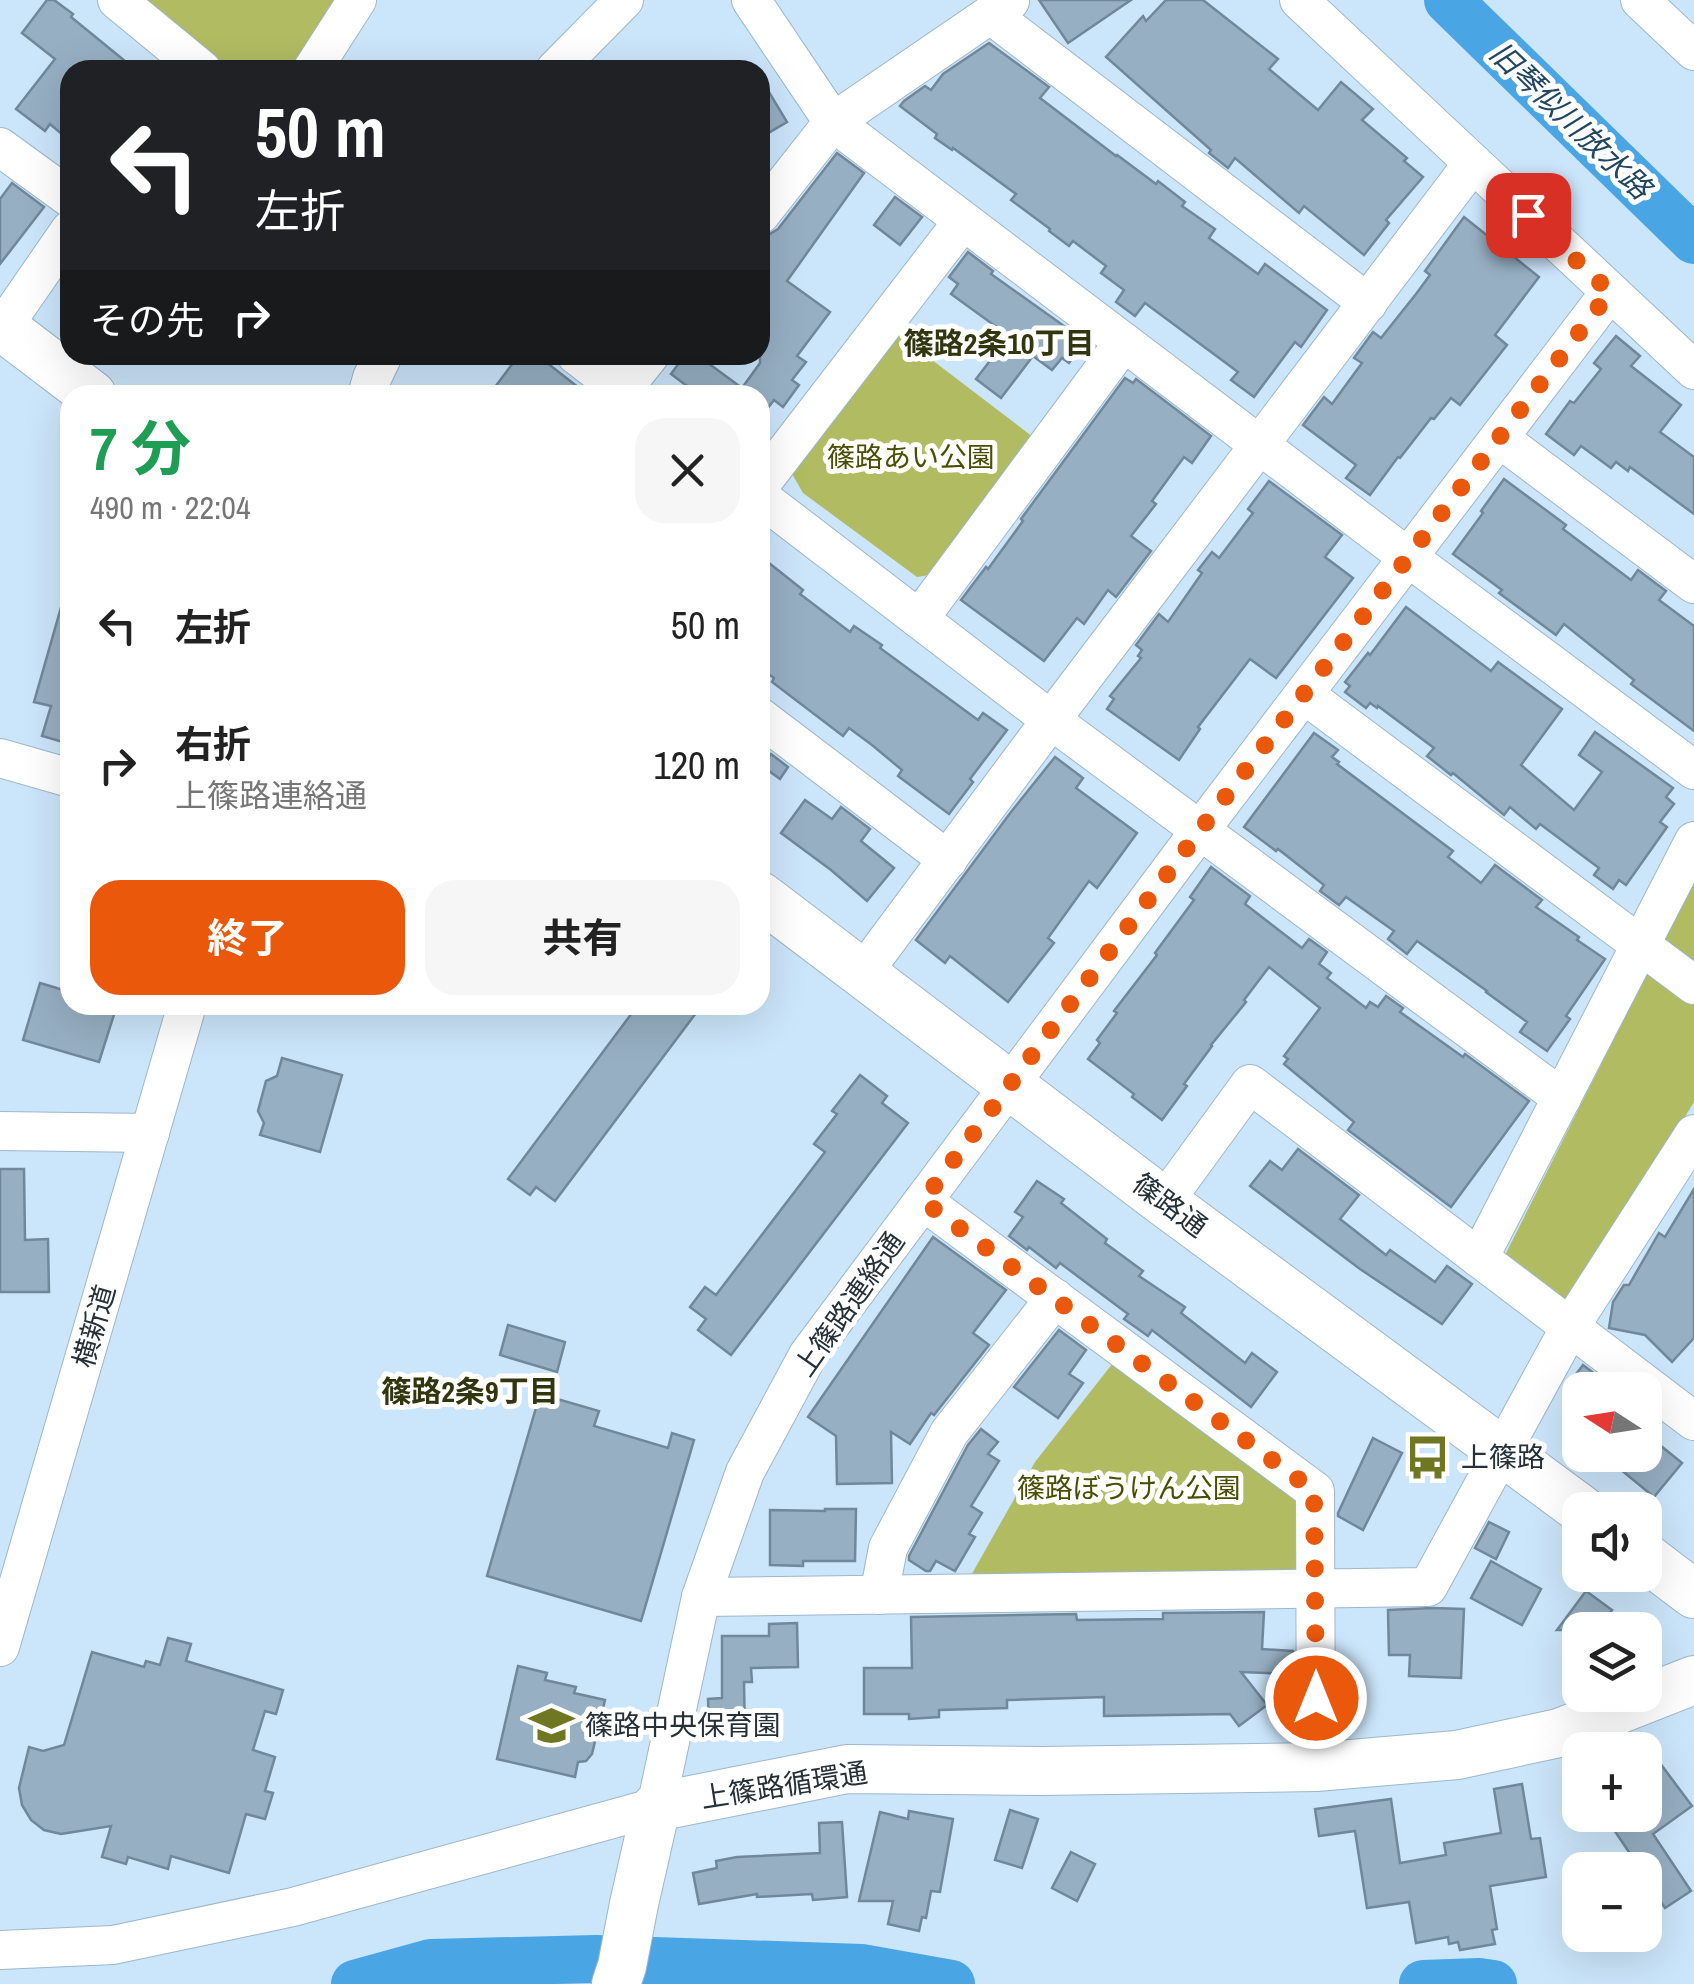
<!DOCTYPE html>
<html lang="ja">
<head>
<meta charset="utf-8">
<style>
  :root { --surface:#fff; --page:#f6f6f6; --text:#222; --muted:#767676; --accent:#ea580c }
  body { margin:0; font-family:"Archivo Narrow","Noto Sans JP",sans-serif; background:var(--page); color:var(--text); height:100vh; display:flex; flex-direction:column; font-size:38px; white-space:nowrap }
  * { box-sizing:border-box; margin:0 }
  p { font-size:32px; color:var(--muted) }
  .icon { flex:none; width:55px; height:55px; fill:none; stroke:currentColor; stroke-width:2; stroke-linecap:round; stroke-linejoin:round }
  .map { position:relative; flex:1; overflow:hidden }
  .sheet { position:absolute; left:60px; top:385px; width:710px; height:630px; display:flex; flex-direction:column; background:var(--surface); border-radius:30px; box-shadow:0 10px 40px #0002 }
  .sheet>* { flex:none }
  .guide { position:absolute; left:60px; top:60px; width:710px; height:305px; border-radius:30px; box-shadow:0 10px 40px #0002; background:#202124; color:#fff; overflow:hidden }
  .needle { width:65px; rotate:282deg }
  .fabs { position:absolute; left:1562px; top:1372px; display:grid; gap:20px }
  .fabs a { display:grid; place-items:center; width:100px; height:100px; border-radius:20px; background:var(--surface); box-shadow:0 10px 40px #0002; font-size:50px }
  .pin { position:absolute; display:grid; place-items:center; width:85px; height:85px; color:#fff; margin:-42px; border-radius:20px; box-shadow:0 5px 15px #0006 }
  .me { position:absolute; width:110px; margin:-55px; rotate:0deg; stroke-linejoin:round; filter:drop-shadow(0 0 8px #0008) }
  .turn { display:flex; align-items:center; gap:35px; height:210px; padding:0 30px; font-size:45px }
  .turn .icon { width:130px; height:130px; stroke-width:2.5 }
  .turn b { display:block; font-size:70px; line-height:85px }
  .then { display:flex; align-items:center; height:95px; padding:0 30px; background:#0003; gap:20px; font-size:38px }
  .round { display:grid; place-items:center; flex:none; width:105px; height:105px; border-radius:30px; background:var(--page) }
  .summary { display:flex; align-items:center; justify-content:space-between; height:170px; padding:0 30px }
  h1 { font-size:60px; font-weight:700; line-height:75px; color:#1e9e55 }
  .primary-button { display:flex; gap:20px; margin-top:auto; padding:20px 30px }
  .primary-button a { flex:1; height:115px; border-radius:30px; background:var(--accent); color:#fff; font-size:40px; font-weight:700; line-height:115px; text-align:center }
  .primary-button a+a { background:var(--page); color:var(--text) }
  ul { padding:0; list-style:none }
  li { display:flex; align-items:center; gap:30px; height:140px; padding:0 30px }
  li div { flex:1 }
  li b { display:block; font-size:38px }
  li em { font-style:normal }
  .map>svg:first-child { display:block }
  .green { fill:#b0bb62 }
  .lines { fill:none; stroke-linecap:round; stroke-linejoin:round }
  .river { stroke:#4aa5e4; stroke-width:48 }
  .building { fill:#96afc2; stroke:#70889a; stroke-width:2.5 }
  .minor-casing { stroke:#9eb7ca; stroke-width:40 }
  .major-casing { stroke:#9eb7ca; stroke-width:50 }
  .minor { stroke:#fff; stroke-width:38 }
  .major { stroke:#fff; stroke-width:48 }
  .route { stroke:#ea580c; stroke-width:18; stroke-dasharray:0 32.4 }
  .labels { text-anchor:middle; dominant-baseline:central; stroke-width:10; stroke-linejoin:round; paint-order:stroke }
  .park-label { font-size:28px; fill:#484f00; stroke:#fff }
  .street-label { font-size:28px; fill:#263038; stroke:#fff }
  .poi-label { font-size:28px; fill:#263038; stroke:#fff; text-anchor:start }
  .water-label { font-size:30px; font-style:italic; fill:#214660; stroke:#fff }
  .neighbourhood-label { font-size:30px; font-weight:bold; fill:#32360e; stroke:#fff }
</style>
</head>
<body>
<div class="map">
<svg width="1694" height="1984" viewBox="0 0 1694 1984">
  <rect width="100%" height="100%" fill="#cbe5fa"/>
  <g class="green">
    <path d="M138,0H337L292,70H226Z"/>
    <path d="M898,334L1033,437L929,575L917,577L803,493L791,472Z"/>
    <path d="M1694,880V1102L1567,1310L1502,1261Z"/>
    <path d="M1113,1363L1300,1503L1302,1567L1290,1576L969,1579L1035,1462Z"/>
  </g>
  <g class="lines">
    <g class="river">
      <path d="M1448,0L1694,240"/>
      <path d="M355,1984L431,1963L596,1959L861,1968L951,1984"/>
      <path d="M1423,1984L1479,1982L1493,1984"/>
    </g>
  </g>
  <g class="building">
    <path d="M47,0H54L73,14L71,17L136,70H70V141L50,124L45,131L16,109L55,59L22,33Z"/>
    <path d="M1039,0H1131L1068,43Z"/>
    <path d="M1166,0H1203L1278,59L1269,69L1318,110L1341,82L1373,109L1362,120L1407,158L1404,161L1423,177L1386,220L1389,223L1364,255L1304,206L1299,213L1235,158L1228,168L1209,153L1211,150L1106,57L1143,16L1146,21Z"/>
    <path d="M989,43L1049,87L1040,98L1116,156L1117,155L1156,184L1158,181L1185,202L1182,206L1215,229L1209,238L1258,274L1265,264L1327,310L1301,347L1295,342L1254,397L1231,380L1238,372L1145,303L1135,316L1116,302L1124,290L1101,273L1106,266L1073,241L1069,246L1049,231L1050,229L1011,200L1016,194L953,148L952,150L935,138L937,134L900,106L904,101L925,86L931,90L943,74Z"/>
    <path d="M760,77L787,122L760,138Z"/>
    <path d="M837,153L864,173L787,281L830,312L797,356L806,362L792,380L799,385L783,407L774,400L760,418V395H699L671,374L685,355H697L742,388L760,363V240L778,229Z"/>
    <path d="M12,183L44,207L0,264V199Z"/>
    <path d="M895,197L922,217L900,245L874,225Z"/>
    <path d="M1464,217L1539,277L1495,335L1507,345L1460,405L1451,398L1434,419L1431,418L1400,458L1398,457L1370,495L1346,478L1356,465L1303,425L1324,397L1332,404L1362,363L1354,358L1373,332L1381,338L1416,294L1430,275L1425,271Z"/>
    <path d="M968,252L993,271L991,274L1085,341L1069,363L1062,358L1052,370L1033,356L1001,398L976,379L1009,336L951,294L958,284L949,277Z"/>
    <path d="M1616,336L1640,356L1631,366L1681,405L1660,432L1694,457V514L1630,467L1628,471L1616,462L1611,468L1581,446L1574,455L1546,434L1570,401L1574,403L1601,369L1594,363Z"/>
    <path d="M519,355H537L588,395H489Z"/>
    <path d="M1125,378L1133,383L1136,379L1211,436L1192,463L1184,457L1152,501L1156,504L1131,536L1151,551L1116,597L1108,590L1084,624L1077,618L1044,661L961,600L986,567L988,569L1023,521L1021,519Z"/>
    <path d="M1504,479L1566,525L1563,529L1631,580L1638,570L1666,591L1659,600L1694,626V731L1631,684L1634,680L1564,624L1556,635L1499,593L1502,590L1453,554L1483,513L1481,511Z"/>
    <path d="M1269,481L1342,535L1325,557L1353,578L1276,678L1250,659L1198,727L1200,729L1179,760L1107,709L1114,699L1110,696L1141,658L1138,656L1142,650L1136,645L1159,614L1168,622L1202,573L1198,570L1212,552L1219,558L1253,513L1248,509Z"/>
    <path d="M769,563L803,590L800,594L850,632L854,626L882,645L880,648L978,720L983,713L1007,730L970,779L973,782L949,814L898,776L902,770L872,745L849,728L843,736L772,682L774,678L760,668V574Z"/>
    <path d="M64,597L70,598V744L42,736L51,706L34,702Z"/>
    <path d="M1406,607L1491,671L1498,662L1562,709L1521,765L1574,810L1602,772L1579,755L1595,732L1673,788L1666,797L1674,804L1660,822L1667,827L1626,885L1619,880L1613,889L1594,875L1599,868L1540,824L1536,829L1510,807L1504,815L1453,773L1451,775L1427,756L1434,748L1378,706L1377,708L1370,703L1366,708L1345,692L1350,686L1345,682L1368,653L1370,655Z"/>
    <path d="M1314,733L1338,750L1332,757L1339,762L1337,764L1453,851L1448,857L1481,883L1495,865L1542,900L1536,907L1579,937L1577,940L1605,959L1566,1016L1570,1019L1547,1051L1520,1032L1527,1022L1486,992L1487,991L1417,941L1407,954L1388,939L1394,931L1346,897L1339,905L1320,891L1324,885L1278,849L1276,851L1244,827Z"/>
    <path d="M771,754L788,767L780,779L762,766Z"/>
    <path d="M1055,757L1083,778L1076,788L1137,833L1097,888L1089,881L1048,938L1054,943L1008,1002L950,956L945,963L916,940L1011,812Z"/>
    <path d="M805,800L832,819L841,807L870,829L861,841L894,868L867,901L831,870L781,833Z"/>
    <path d="M1211,867L1250,896L1245,904L1302,948L1309,939L1327,952L1319,964L1331,973L1327,978L1366,1008L1370,1002L1378,1007L1386,996L1403,1008L1400,1012L1463,1057L1465,1054L1529,1101L1451,1207L1348,1130L1354,1122L1284,1064L1288,1059L1284,1056L1320,1008L1269,967L1244,1000L1246,1002L1211,1045L1212,1046L1184,1084L1187,1086L1162,1120L1132,1097L1134,1094L1088,1059L1100,1043L1097,1040L1117,1013L1114,1011L1157,955L1155,953L1194,900L1190,897Z"/>
    <path d="M40,983L70,992V1005H117L99,1062L23,1040Z"/>
    <path d="M638,1005H702L555,1201L536,1187L530,1195L508,1179Z"/>
    <path d="M282,1058L342,1075L320,1152L260,1135L264,1123L258,1111L266,1081L277,1076Z"/>
    <path d="M860,1075L887,1096L882,1103L908,1123L731,1355L698,1330L706,1319L690,1307L705,1287L716,1295L825,1152L814,1144L837,1114L832,1111Z"/>
    <path d="M1298,1149L1359,1195L1340,1219L1386,1255L1390,1250L1435,1282L1447,1266L1472,1284L1442,1324L1360,1269L1250,1186L1270,1161L1282,1170Z"/>
    <path d="M0,1169H24L25,1240L48,1239L49,1292H0Z"/>
    <path d="M1037,1181L1064,1199L1061,1203L1107,1239L1105,1243L1143,1271L1139,1276L1185,1307L1181,1313L1245,1363L1252,1353L1277,1372L1251,1407L1152,1330L1148,1336L1124,1319L1128,1314L1060,1263L1056,1268L1029,1247L1027,1250L1009,1236L1023,1217L1015,1212Z"/>
    <path d="M1694,1189V1338L1672,1362L1645,1335L1609,1328L1613,1302L1624,1285H1629L1659,1233L1665,1237Z"/>
    <path d="M933,1237L1006,1290L973,1333L989,1345L934,1415L931,1413L910,1444L891,1432L892,1483L837,1484L836,1436L808,1417Z"/>
    <path d="M508,1325L565,1342L557,1372L500,1355Z"/>
    <path d="M1059,1330L1086,1350L1069,1374L1083,1383L1058,1418L1014,1387Z"/>
    <path d="M1583,1365L1616,1390H1564Z"/>
    <path d="M540,1394L599,1411L594,1426L668,1448L672,1433L694,1440L641,1621L487,1576Z"/>
    <path d="M981,1429L998,1442L988,1454L999,1461L971,1506L982,1513L969,1534L975,1537L955,1571L936,1561L930,1571H926L909,1560V1556L968,1445Z"/>
    <path d="M1645,1433L1682,1463L1654,1497L1603,1455H1645Z"/>
    <path d="M1373,1438L1402,1453L1363,1530L1338,1516V1513Z"/>
    <path d="M825,1509H856L855,1561H803V1566L770,1565V1510L825,1511Z"/>
    <path d="M1489,1522L1509,1532L1496,1559L1475,1548Z"/>
    <path d="M1491,1561L1541,1589L1522,1625L1471,1598Z"/>
    <path d="M1586,1591L1612,1610L1597,1630H1557Z"/>
    <path d="M1433,1608L1464,1609L1461,1678L1409,1676L1410,1655H1389L1388,1610Z"/>
    <path d="M1264,1612L1262,1649L1293,1651V1674L1241,1672L1267,1705L1239,1726L1230,1714L1104,1716V1697L1007,1700V1708L939,1710V1717L909,1719V1714H864V1668H912L911,1617L1076,1614L1077,1620L1163,1619V1613Z"/>
    <path d="M797,1623L798,1667L751,1668L752,1682H744L745,1736H709L708,1699L722,1698V1636H769V1624Z"/>
    <path d="M168,1638L191,1644L186,1661L283,1690L276,1714L265,1711L253,1750L275,1757L265,1791L273,1793L265,1819L246,1814L229,1873L171,1856L168,1869L128,1857L126,1864L102,1857L111,1826L61,1834L44,1830L31,1820L22,1805L19,1788L29,1747L43,1751L64,1745L92,1652L144,1667L146,1661L160,1665Z"/>
    <path d="M518,1666L547,1673L545,1680L576,1687L574,1693L605,1700L592,1754L586,1761L578,1762L575,1777L497,1759Z"/>
    <path d="M1645,1743L1692,1806L1653,1834L1691,1891L1665,1908L1645,1877V1870H1641L1604,1815H1645Z"/>
    <path d="M1522,1784L1531,1839L1540,1838L1546,1877L1490,1886L1497,1929L1492,1930L1495,1944L1460,1950L1458,1942L1449,1944L1448,1937L1416,1943L1409,1902L1367,1908L1355,1831L1319,1836L1315,1809L1391,1799L1400,1863L1446,1855L1444,1843L1501,1833L1494,1789Z"/>
    <path d="M1010,1810L1038,1819L1022,1868L995,1860Z"/>
    <path d="M909,1811L953,1819L940,1892L931,1891L926,1918L922,1917L919,1931L888,1924L893,1901H859L880,1812L908,1819Z"/>
    <path d="M842,1822L847,1897L813,1900L812,1894L757,1897V1894L699,1904L693,1873L717,1868L716,1861L737,1857L820,1853L819,1823Z"/>
    <path d="M1071,1852L1095,1864L1077,1901L1052,1888Z"/>
  </g>
  <g class="lines">
    <defs>
      <g id="minor">
        <path d="M117,0L202,70"/>
        <path d="M751,0L833,122L1409,558L1694,770"/>
        <path d="M1299,0L1694,370"/>
        <path d="M1640,0L1694,51"/>
        <path d="M991,15L1368,303"/>
        <path d="M312,70L357,0"/>
        <path d="M555,70L624,0"/>
        <path d="M0,147L70,198"/>
        <path d="M760,215L833,122L1010,1"/>
        <path d="M3,327L70,230"/>
        <path d="M576,355L628,395"/>
        <path d="M367,395L372,378L383,355"/>
        <path d="M618,395L650,355"/>
        <path d="M1499,438L1694,584"/>
        <path d="M760,485L963,221"/>
        <path d="M760,497L1051,720L1562,1098"/>
        <path d="M919,619L1124,342"/>
        <path d="M1305,695L1694,985"/>
        <path d="M760,717L948,860"/>
        <path d="M0,758L70,778"/>
        <path d="M862,974L1051,720L1473,163"/>
        <path d="M0,1131L150,1133"/>
        <path d="M923,1201L1315,1491L1316,1767"/>
        <path d="M1164,1202L1250,1084L1694,1421"/>
        <path d="M1479,1258L1694,841"/>
        <path d="M879,1595L888,1548L949,1433L1055,1298"/>
        <path d="M701,1597L1428,1587L1570,1327L1694,1134"/>
        <path d="M0,1647L187,1005"/>
        <path d="M0,1950L113,1945L293,1907L656,1807L701,1597L745,1472L808,1355L1201,829L1610,292"/>
      </g>
      <g id="major">
        <path d="M0,325L92,395"/>
        <path d="M760,896L1164,1202L1582,1510"/>
        <path d="M1645,1557L1694,1594"/>
        <path d="M616,1984L622,1966L634,1904L656,1807L847,1769L1040,1771L1316,1767L1457,1755L1559,1733L1694,1680"/>
      </g>
    </defs>
    <use href="#minor" class="minor-casing"/>
    <use href="#major" class="major-casing"/>
    <use href="#minor" class="minor"/>
    <use href="#major" class="major"/>
  </g>
  <g class="lines">
    <path class="route" d="M1316,1698L1314,1491L923,1201L1201,829L1610,292L1528,215"/>
  </g>
  <defs>
    <symbol id="bus-bare" viewBox="-9 -9 18 18"><path d="M-5-6H5V4H4V6H2V4H-2V6H-4V4H-5ZM-3.5-4V0h7V-4ZM-3.5 1.2v1.5H-2V1.2ZM2 1.2v1.5H3.5V1.2Z" fill="#6f7722" stroke="#fff" stroke-width="2.5" paint-order="stroke"/></symbol>
    <symbol id="school-bare" viewBox="-9 -9 18 18"><path d="M0-5L7-2L0 1L-7-2ZM-4 1L0 2.5L4 1V4Q0 6-4 4Z" fill="#6f7722" stroke="#fff" stroke-width="2.5" paint-order="stroke"/></symbol>
  </defs>
  <g fill-rule="evenodd">
    <use href="#bus-bare" x="1396" y="1426" width="63" height="63"/>
    <use href="#school-bare" x="520" y="1694" width="63" height="63"/>
  </g>
  <g class="labels">
    <g class="park-label">
      <text x="911" y="457">篠路あい公園</text>
      <text x="1129" y="1488">篠路ぼうけん公園</text>
    </g>
    <g class="street-label">
      <text transform="translate(1170 1205) rotate(37)">篠路通</text>
      <text transform="translate(849 1304) rotate(-55)">上篠路連絡通</text>
      <text transform="translate(94 1326) rotate(-74)">横新道</text>
      <text transform="translate(784 1785) rotate(-9)">上篠路循環通</text>
    </g>
    <g class="poi-label">
      <text x="1461" y="1457">上篠路</text>
      <text x="585" y="1725">篠路中央保育園</text>
    </g>
    <g class="water-label">
      <text transform="translate(1571 120) rotate(44)">旧琴似川放水路</text>
    </g>
    <g class="neighbourhood-label">
      <text x="999" y="343">篠路2条10丁目</text>
      <text x="470" y="1391">篠路2条9丁目</text>
    </g>
  </g>
</svg>
<div class="fabs">
<a><svg class="needle" viewBox="-14 -14 28 28"><path d="M0-13l5 13h-10z" fill="#e53935"/><path d="M0 13l5-13h-10z" fill="#767676"/></svg></a>
<a><svg class="icon" aria-label="sound" viewBox="0 0 24 24"><path d="M4 9h4l5-4v14l-5-4H4zM17 9q2 3 0 6"/></svg></a>
<a><svg class="icon" aria-label="layers" viewBox="0 0 24 24"><path d="M12 4l9 5-9 5-9-5zM3 14l9 5 9-5"/></svg></a>
<a>+</a>
<a>−</a>
</div>
<div class="pin" style="left:1528px;top:215px;background:#d93025"><svg class="icon" aria-label="arrive" viewBox="0 0 24 24"><path d="M6 21V4h12l-3 4 3 4H6"/></svg></div>
<svg class="me" style="left:1316px;top:1698px" viewBox="-20 -20 40 40"><circle r="17" fill="#ea580c" stroke="#fff" stroke-width="3"/><path d="M0-11L8 9 0 5-8 9z" fill="#fff"/></svg>
<div class="guide">
<div class="turn"><svg class="icon" aria-label="left" viewBox="0 0 24 24"><path d="M17 20v-9H6M10 6l-5 5 5 5"/></svg><div><b>50 m</b>左折</div></div>
<div class="then">その先<svg class="icon" aria-label="right" viewBox="0 0 24 24"><path d="M7 20v-9h11M14 6l5 5-5 5"/></svg></div>
</div>
<section class="sheet">
<div class="summary"><div><h1>7 分</h1><p>490 m · 22:04</p></div><a class="round"><svg class="icon" aria-label="close" viewBox="0 0 24 24"><path d="M6 6l12 12M18 6L6 18"/></svg></a></div>
<ul>
<li><svg class="icon" aria-label="left" viewBox="0 0 24 24"><path d="M17 20v-9H6M10 6l-5 5 5 5"/></svg><div><b>左折</b></div><em>50 m</em></li>
<li><svg class="icon" aria-label="right" viewBox="0 0 24 24"><path d="M7 20v-9h11M14 6l5 5-5 5"/></svg><div><b>右折</b><p>上篠路連絡通</p></div><em>120 m</em></li>
</ul>
<div class="primary-button"><a>終了</a><a>共有</a></div>
</section>
</div>
</body>
</html>
